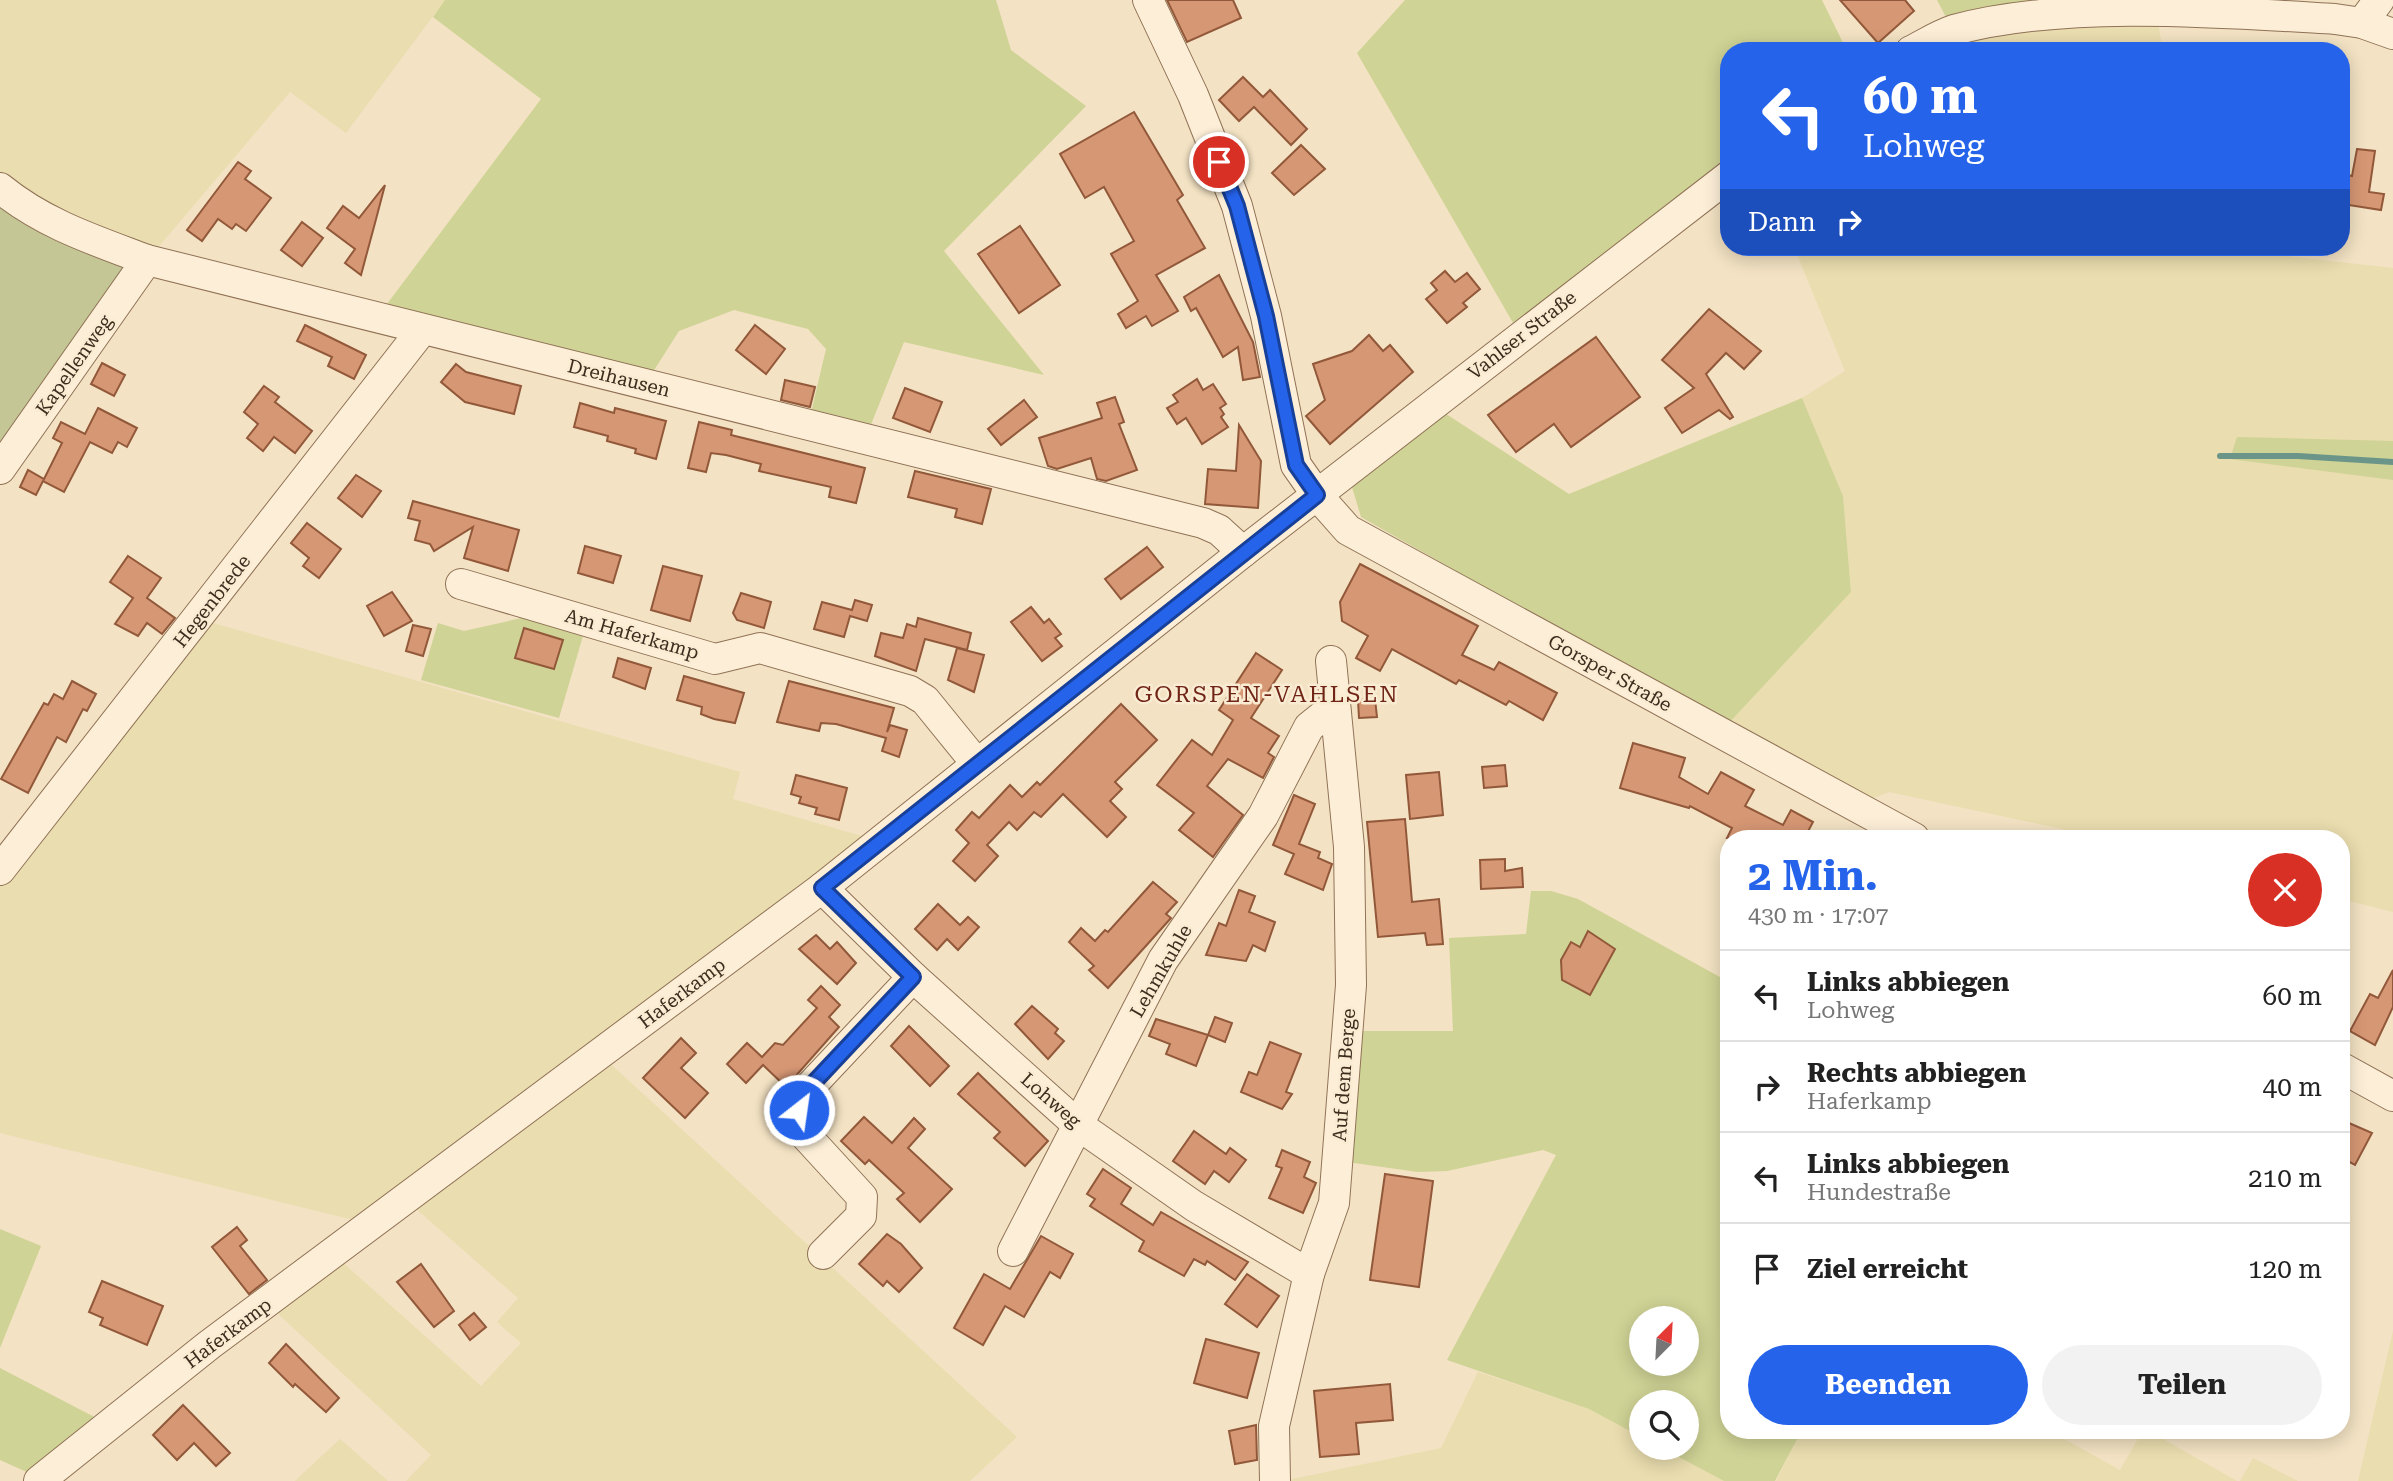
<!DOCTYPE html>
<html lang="de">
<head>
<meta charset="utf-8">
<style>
  :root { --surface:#fff; --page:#f2f2f2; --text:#222; --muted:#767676; --line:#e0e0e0; --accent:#2563eb }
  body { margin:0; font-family:"Roboto Serif",serif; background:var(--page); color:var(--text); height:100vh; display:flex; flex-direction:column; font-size:26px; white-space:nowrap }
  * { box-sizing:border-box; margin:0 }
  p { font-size:23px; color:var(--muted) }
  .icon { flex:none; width:38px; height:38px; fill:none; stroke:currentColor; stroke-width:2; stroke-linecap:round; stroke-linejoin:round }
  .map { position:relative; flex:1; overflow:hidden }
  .side { position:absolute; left:1720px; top:830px; width:630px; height:609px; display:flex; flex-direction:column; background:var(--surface); border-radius:28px; box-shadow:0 4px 18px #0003 }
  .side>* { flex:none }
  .guide { position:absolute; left:1720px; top:42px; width:630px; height:214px; border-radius:28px; box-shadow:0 4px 18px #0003; background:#2563eb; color:#fff; overflow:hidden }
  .needle { width:46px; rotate:24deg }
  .buttons { position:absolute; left:1629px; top:1306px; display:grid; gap:14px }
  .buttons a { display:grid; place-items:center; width:70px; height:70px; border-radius:50%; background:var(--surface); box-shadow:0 4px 18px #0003; font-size:35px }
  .pin { position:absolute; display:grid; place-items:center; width:60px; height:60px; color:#fff; margin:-30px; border:4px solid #fff; border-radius:50%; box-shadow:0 2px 7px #0007 }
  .me { position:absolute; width:77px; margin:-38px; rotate:30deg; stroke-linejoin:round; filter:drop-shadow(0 0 5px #0008) }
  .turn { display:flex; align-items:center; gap:24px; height:147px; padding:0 28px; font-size:32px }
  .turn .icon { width:91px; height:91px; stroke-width:2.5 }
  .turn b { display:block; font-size:49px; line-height:60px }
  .then { display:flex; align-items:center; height:66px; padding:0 28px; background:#0003; gap:14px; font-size:26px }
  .round { display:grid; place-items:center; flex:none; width:74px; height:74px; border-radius:37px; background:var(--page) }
  .headline { display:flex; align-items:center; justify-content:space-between; height:119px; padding:0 28px }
  h1 { font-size:42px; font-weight:700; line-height:52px; color:var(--accent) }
  .action { display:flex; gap:14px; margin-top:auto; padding:14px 28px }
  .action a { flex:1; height:80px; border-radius:42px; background:var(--accent); color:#fff; font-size:28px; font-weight:700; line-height:80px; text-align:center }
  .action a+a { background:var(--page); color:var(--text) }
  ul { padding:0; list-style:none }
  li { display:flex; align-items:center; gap:21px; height:91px; padding:0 28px; border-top:2px solid var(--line) }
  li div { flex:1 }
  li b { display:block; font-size:26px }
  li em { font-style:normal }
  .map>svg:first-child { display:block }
  .farmland { fill:#eaddaf }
  .green { fill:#cfd395; fill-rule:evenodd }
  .cemetery { fill:#c4c795 }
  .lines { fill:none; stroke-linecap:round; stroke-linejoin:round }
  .stream { stroke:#6b9588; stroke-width:6 }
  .building { fill:#d69774; stroke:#92583a; stroke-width:2 }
  .minor-casing { stroke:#907257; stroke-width:32 }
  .minor { stroke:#fdefd7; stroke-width:30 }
  .route-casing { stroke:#184099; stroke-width:18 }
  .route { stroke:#2563eb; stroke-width:12 }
  .labels { text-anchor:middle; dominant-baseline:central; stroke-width:5; stroke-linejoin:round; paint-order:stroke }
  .street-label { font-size:19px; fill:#3e2b1d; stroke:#f9ecd3 }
  .quarter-label { font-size:23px; letter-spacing:2px; fill:#702517; stroke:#f9ecd3 }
</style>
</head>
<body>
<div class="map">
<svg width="2393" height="1481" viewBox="0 0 2393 1481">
  <rect width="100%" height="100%" fill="#f3e2c3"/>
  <g class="farmland">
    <path d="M0,0H445L346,133L290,92L155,251L67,224L0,179Z"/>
    <path d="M2157,18L2163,51H1930L2030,19Z"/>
    <path d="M1794,247H2204L2393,268V912L2342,899V838H2104L1889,792L1869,800L1727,725L1851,592L1843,496L1802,398L1845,371Z"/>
    <path d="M202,620L740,772L733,799L879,841L366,1223L0,1133V877Z"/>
    <path d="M603,1057L1017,1437L970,1481H406L431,1455L275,1311L341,1261L481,1386L521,1343L497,1322L518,1298L414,1207Z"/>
    <path d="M2393,1331V1481H2358Z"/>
    <path d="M1478,1372L1589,1409L1641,1437L1642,1447H1660L1724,1481H1283L1441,1448Z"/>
    <path d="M1802,1430H2048L2120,1470L2143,1430H2147L2237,1481H1776Z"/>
    <path d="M340,1439L388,1481H295Z"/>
    <path d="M2253,1458L2298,1481H2240Z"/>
  </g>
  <g class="green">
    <path d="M445,0H996L1011,50L1086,106L944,251L1044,375L904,342L868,432L810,417L826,349L808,329L734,310L679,331L649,378L381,312L541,99L433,17Z"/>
    <path d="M1405,0H1822L1847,51H1729V161L1516,328L1357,53Z"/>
    <path d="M1937,0H2050L1948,21Z"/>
    <path d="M1802,398L1843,496L1851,592L1727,725L1361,517L1352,487L1440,410L1569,494Z"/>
    <path d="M2237,437L2393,441V480L2230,459Z"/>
    <path d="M535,615L585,629L559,718L421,680L438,623L464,631Z"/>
    <path d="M1531,891H1551L1578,899L1729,982V1430H1802L1775,1481H1724L1660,1447H1687V1402H1642L1641,1437L1589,1409L1447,1360L1556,1155L1543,1150L1447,1171L1418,1172L1347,1162L1355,1031H1453L1449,938L1526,934ZM1642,1318H1687V1363H1642Z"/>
    <path d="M0,1229L41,1246L0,1348Z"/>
    <path d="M0,1368L108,1424L38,1477L0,1460Z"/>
  </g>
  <path class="cemetery" d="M0,196L137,262L0,460Z"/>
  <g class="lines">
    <path class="stream" d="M2220,456H2298L2393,462"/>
  </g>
  <g class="building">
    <path d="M1167,0H1233L1241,18L1187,42Z"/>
    <path d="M1840,0H1905L1914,11L1878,43Z"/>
    <path d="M1243,77L1263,97L1270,90L1307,129L1291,145L1254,107L1239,121L1219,100Z"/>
    <path d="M1134,112L1183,195L1177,200L1205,248L1156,275L1178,311L1152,326L1146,316L1126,328L1118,314L1138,301L1111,254L1134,241L1104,187L1085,198L1060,154Z"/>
    <path d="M1301,145L1325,169L1294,195L1272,173Z"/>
    <path d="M2357,149L2375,151L2369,192L2384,194L2381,210L2342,204V174L2352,176Z"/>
    <path d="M238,162L251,171L245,179L271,198L246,231L236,224L232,229L218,219L202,241L187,230Z"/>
    <path d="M385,185L375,223L361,275L345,263L355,249L327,228L343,206L359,218Z"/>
    <path d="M302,222L323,238L302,266L281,250Z"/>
    <path d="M1020,226L1060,285L1019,313L978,254Z"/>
    <path d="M1445,271L1455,282L1467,273L1480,289L1463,303L1467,307L1447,323L1426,299L1437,290L1431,283Z"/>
    <path d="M1219,275L1253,342L1260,377L1243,380L1238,347L1223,357L1196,308L1191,311L1184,297Z"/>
    <path d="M1709,309L1761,351L1744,369L1726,353L1706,374L1733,417L1730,419L1719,410L1682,433L1665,408L1694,388L1662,360Z"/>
    <path d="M305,325L366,355L354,379L328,366L332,357L297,341Z"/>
    <path d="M755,325L785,349L766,374L736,350Z"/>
    <path d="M1369,335L1383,351L1390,345L1413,372L1330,444L1306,416L1325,400L1313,364L1352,351Z"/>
    <path d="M1596,337L1640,397L1571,447L1554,424L1516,452L1488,415Z"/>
    <path d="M102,363L125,375L114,396L91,384Z"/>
    <path d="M456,364L466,372L521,386L514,414L465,402L441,382Z"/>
    <path d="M1197,379L1203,390L1213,384L1226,404L1220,408L1224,414L1221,417L1228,427L1202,444L1186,418L1177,424L1167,408L1178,402L1173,395Z"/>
    <path d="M785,380L815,387L810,407L781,400Z"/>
    <path d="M264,386L279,397L275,402L312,431L295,453L274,437L263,451L247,438L258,424L244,412Z"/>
    <path d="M905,388L942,402L930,432L893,418Z"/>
    <path d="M1115,397L1124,422L1119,424L1137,470L1106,481L1097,479L1091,458L1057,469L1048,466L1039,438L1102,418L1097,403Z"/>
    <path d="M1024,400L1037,417L1001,445L988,429Z"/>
    <path d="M580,403L614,413L615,408L666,421L656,459L635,453L636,449L607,441L608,436L574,427Z"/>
    <path d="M98,408L137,428L127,447L118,442L112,453L90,442L64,492L43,481L36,495L20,487L28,470L44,479L62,443L53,438L61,422L85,434Z"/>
    <path d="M699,422L732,430L731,435L865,468L856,503L829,497L831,487L759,471L761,464L726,455L711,453L706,472L688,468Z"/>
    <path d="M1239,425L1261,461L1258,508L1205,504L1208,469L1236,471Z"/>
    <path d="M915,471L991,489L982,524L955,517L957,509L908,497Z"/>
    <path d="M356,475L381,491L362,517L338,498Z"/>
    <path d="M413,501L519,530L508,571L464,558L473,527L434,551L430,544L415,540L420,521L408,518Z"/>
    <path d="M307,523L341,549L319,578L303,566L309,558L291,543Z"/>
    <path d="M585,546L621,556L613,583L578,573Z"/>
    <path d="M1147,547L1163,567L1121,599L1105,579Z"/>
    <path d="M128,556L161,578L147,598L175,618L162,634L147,623L138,636L115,624L133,598L110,582Z"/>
    <path d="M1360,564L1478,626L1462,655L1494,670L1499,662L1557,693L1543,720L1509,701L1506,705L1459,680L1456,684L1392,649L1380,671L1356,658L1368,636L1342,621L1340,602Z"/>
    <path d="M663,566L702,576L690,621L651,610Z"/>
    <path d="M392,592L412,621L384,636L367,606Z"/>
    <path d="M741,593L771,602L764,628L737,620L733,613Z"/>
    <path d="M855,600L872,605L867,621L850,616L844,637L814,629L822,602L852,610Z"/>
    <path d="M1031,607L1044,623L1049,619L1061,634L1055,638L1062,646L1042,661L1011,622Z"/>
    <path d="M918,618L971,633L967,650L925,639L916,671L875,656L881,633L903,638L907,624L916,627Z"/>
    <path d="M413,625L431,629L423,656L406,651Z"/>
    <path d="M524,628L563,640L554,669L515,658Z"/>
    <path d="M957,648L984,655L974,692L948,680Z"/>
    <path d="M1256,653L1282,670L1251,718L1279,736L1268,753L1274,757L1263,778L1228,759L1207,786L1243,815L1213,857L1179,830L1194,813L1157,785L1192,740L1212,755L1233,720L1219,710Z"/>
    <path d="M618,658L651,668L645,689L613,677Z"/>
    <path d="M684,676L744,693L735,723L714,719L701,714L702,707L677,700Z"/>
    <path d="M72,681L96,694L87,711L83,709L66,742L57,737L28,793L1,779L44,703L48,705L54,694L63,699Z"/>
    <path d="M789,681L894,708L887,732L890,725L907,730L899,757L882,751L886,738L836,724L821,723L819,731L777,722Z"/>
    <path d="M1375,699L1377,717L1359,718L1358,700Z"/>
    <path d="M1121,704L1157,740L1115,782L1122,789L1110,801L1126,817L1107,837L1063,794L1041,817L1034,812L1017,830L1009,822L987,845L998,856L975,881L953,861L969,843L956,830L972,812L979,818L1010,785L1022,797L1037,782L1040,785Z"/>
    <path d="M1633,743L1685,758L1679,777L1708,794L1721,772L1754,790L1745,806L1783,825L1791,810L1813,822L1805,837L1808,838H1727L1732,828L1690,806L1689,808L1620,788Z"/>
    <path d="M1505,765L1507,786L1484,788L1482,767Z"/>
    <path d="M1439,772L1443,815L1410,819L1406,775Z"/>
    <path d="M796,775L847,788L839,820L815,814L817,808L799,803L801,797L791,794Z"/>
    <path d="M1294,795L1315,804L1299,844L1320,852L1318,858L1332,864L1323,890L1285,874L1294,854L1273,845Z"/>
    <path d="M1405,819L1412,902L1439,899L1443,944L1427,945L1425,933L1378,937L1367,822Z"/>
    <path d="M1505,859V871L1522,868L1523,887L1481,889L1480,860Z"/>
    <path d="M1153,882L1177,902L1166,914L1171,918L1108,988L1089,970L1094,966L1069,942L1081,928L1095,941L1105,930L1108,932Z"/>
    <path d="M1239,890L1255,896L1249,912L1275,922L1265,951L1253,945L1246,961L1206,955L1219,923L1226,926Z"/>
    <path d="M938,904L960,925L968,917L979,927L958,950L947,939L937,950L915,929Z"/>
    <path d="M1588,931L1615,949L1590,995L1562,980L1561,960L1571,942L1580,947Z"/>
    <path d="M816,935L830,949L837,942L856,963L837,984L799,949Z"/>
    <path d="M2393,970V1007L2375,1045L2350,1031L2370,994L2378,998Z"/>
    <path d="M821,986L840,1005L829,1017L839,1027L786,1087L763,1065L746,1083L727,1064L747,1043L762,1057L775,1043L783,1045L817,1008L808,1000Z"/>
    <path d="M1032,1006L1058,1029L1055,1033L1064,1041L1048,1059L1015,1024Z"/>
    <path d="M1215,1017L1232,1023L1225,1042L1208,1035L1196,1066L1166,1054L1170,1044L1149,1036L1156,1019L1208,1035Z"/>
    <path d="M909,1026L949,1066L930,1086L891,1046Z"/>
    <path d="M681,1038L696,1053L681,1068L708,1093L685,1118L643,1078Z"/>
    <path d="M1270,1042L1301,1054L1286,1092L1292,1094L1282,1109L1241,1092L1249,1072L1257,1075Z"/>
    <path d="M978,1073L1048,1141L1025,1166L994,1138L1000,1132L958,1094Z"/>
    <path d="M864,1117L892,1143L914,1118L925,1129L908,1148L952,1189L920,1222L897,1199L904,1193L869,1160L865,1164L841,1141Z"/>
    <path d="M2342,1120L2372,1133L2355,1165L2342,1158Z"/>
    <path d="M1194,1131L1226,1154L1230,1148L1246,1160L1229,1182L1214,1171L1205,1184L1173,1161Z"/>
    <path d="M1282,1150L1310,1162L1304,1177L1316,1183L1303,1213L1269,1198L1282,1168L1276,1166Z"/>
    <path d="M1103,1169L1131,1188L1121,1204L1153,1225L1161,1212L1248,1262L1235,1280L1207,1261L1205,1265L1194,1259L1184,1276L1139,1251L1144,1241L1090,1206L1095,1199L1087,1194Z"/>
    <path d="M1385,1174L1433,1181L1419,1287L1370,1280Z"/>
    <path d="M237,1227L247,1240L240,1246L267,1280L249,1294L212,1247Z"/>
    <path d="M887,1234L901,1244L922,1268L899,1292L887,1281L883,1286L859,1264Z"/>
    <path d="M1041,1236L1073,1254L1060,1278L1050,1272L1024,1317L1005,1306L983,1345L954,1328L984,1274L1010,1289Z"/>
    <path d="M421,1264L454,1311L434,1327L397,1282Z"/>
    <path d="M1247,1274L1279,1296L1257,1327L1225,1304Z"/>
    <path d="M102,1281L163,1306L147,1345L100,1325L103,1318L89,1312Z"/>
    <path d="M474,1313L486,1327L470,1340L459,1325Z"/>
    <path d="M1206,1339L1259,1353L1247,1398L1194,1383Z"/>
    <path d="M286,1344L339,1398L326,1412L295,1384L293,1387L269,1363Z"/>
    <path d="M1390,1384L1393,1420L1356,1423L1359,1454L1320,1457L1314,1391Z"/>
    <path d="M183,1405L230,1453L216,1466L194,1443L177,1460L153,1435Z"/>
    <path d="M1256,1425L1257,1460L1235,1464L1229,1431Z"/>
  </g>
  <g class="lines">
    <defs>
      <g id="minor">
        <path d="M1148,0L1193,95L1237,206L1266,316L1296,465L1317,495L1348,530L1914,838"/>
        <path d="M2362,23L2379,0"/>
        <path d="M1911,51C1925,44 1939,35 1954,30C2064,0 2219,12 2335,19L2362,23L2393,34"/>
        <path d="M0,188C44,224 94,240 147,260L1203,523L1219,530L1243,552"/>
        <path d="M0,469L147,260"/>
        <path d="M461,584L715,659L760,648L910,691L925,700L977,764"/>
        <path d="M0,870L422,330"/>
        <path d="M822,888L913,977L1078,1125L1194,1206L1309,1274"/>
        <path d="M2342,1068L2393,1096"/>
        <path d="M1013,1251L1163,960L1263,816L1309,727L1324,715H1336"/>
        <path d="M823,1254L861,1216L862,1197L796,1125L803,1094L913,977"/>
        <path d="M39,1481L209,1345L822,888L1243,552L1729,176"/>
        <path d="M1275,1481L1274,1426L1309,1274L1334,1203L1351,985L1349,847L1331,661"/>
      </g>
    </defs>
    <use href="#minor" class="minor-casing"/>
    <use href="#minor" class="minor"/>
  </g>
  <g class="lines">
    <defs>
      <path id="route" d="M799,1110L803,1094L913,977L822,888L1317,495L1296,465L1266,316L1237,206L1219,162"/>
    </defs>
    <use href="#route" class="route-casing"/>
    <use href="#route" class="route"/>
  </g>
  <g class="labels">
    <g class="street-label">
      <text transform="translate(1522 335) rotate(-38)">Vahlser Straße</text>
      <text transform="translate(74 365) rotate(-55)">Kapellenweg</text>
      <text transform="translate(619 378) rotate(14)">Dreihausen</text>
      <text transform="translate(212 601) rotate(-52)">Hegenbrede</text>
      <text transform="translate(632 634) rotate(16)">Am Haferkamp</text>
      <text transform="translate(1610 673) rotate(29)">Gorsper Straße</text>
      <text transform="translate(1161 971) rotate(-60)">Lehmkuhle</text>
      <text transform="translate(682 993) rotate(-37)">Haferkamp</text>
      <text transform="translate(1344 1075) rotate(-86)">Auf dem Berge</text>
      <text transform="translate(1051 1100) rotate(41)">Lohweg</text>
      <text transform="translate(228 1333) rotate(-37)">Haferkamp</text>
    </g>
    <g class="quarter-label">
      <text x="1267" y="694">GORSPEN-VAHLSEN</text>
    </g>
  </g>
</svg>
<div class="buttons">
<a><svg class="needle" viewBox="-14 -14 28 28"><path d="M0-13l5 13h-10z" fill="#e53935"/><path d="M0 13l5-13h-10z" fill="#767676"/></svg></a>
<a><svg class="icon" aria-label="search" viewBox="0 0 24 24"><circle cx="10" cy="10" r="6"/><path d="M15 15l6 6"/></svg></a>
</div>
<div class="pin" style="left:1219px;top:162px;background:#d93025"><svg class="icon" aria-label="arrive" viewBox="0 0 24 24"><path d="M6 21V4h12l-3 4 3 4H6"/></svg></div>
<svg class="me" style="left:799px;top:1110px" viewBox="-20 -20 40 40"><circle r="17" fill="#2563eb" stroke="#fff" stroke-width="3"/><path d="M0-11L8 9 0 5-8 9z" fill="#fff"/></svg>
<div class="guide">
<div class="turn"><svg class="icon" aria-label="left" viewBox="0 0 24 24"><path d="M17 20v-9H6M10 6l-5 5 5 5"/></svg><div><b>60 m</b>Lohweg</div></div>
<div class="then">Dann<svg class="icon" aria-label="right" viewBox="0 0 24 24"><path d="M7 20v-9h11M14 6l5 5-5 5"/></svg></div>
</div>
<section class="side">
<div class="headline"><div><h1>2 Min.</h1><p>430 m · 17:07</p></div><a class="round" style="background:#d93025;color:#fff"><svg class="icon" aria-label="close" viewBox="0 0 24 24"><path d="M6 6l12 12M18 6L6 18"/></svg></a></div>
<ul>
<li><svg class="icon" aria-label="left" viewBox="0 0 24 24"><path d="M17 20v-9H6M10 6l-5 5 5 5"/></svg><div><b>Links abbiegen</b><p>Lohweg</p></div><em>60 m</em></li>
<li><svg class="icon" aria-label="right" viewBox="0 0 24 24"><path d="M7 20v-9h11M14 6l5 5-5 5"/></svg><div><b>Rechts abbiegen</b><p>Haferkamp</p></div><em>40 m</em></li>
<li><svg class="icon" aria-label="left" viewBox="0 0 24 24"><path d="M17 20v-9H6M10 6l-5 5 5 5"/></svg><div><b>Links abbiegen</b><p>Hundestraße</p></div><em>210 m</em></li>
<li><svg class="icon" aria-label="arrive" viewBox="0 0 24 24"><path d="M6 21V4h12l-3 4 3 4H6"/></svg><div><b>Ziel erreicht</b></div><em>120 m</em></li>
</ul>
<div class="action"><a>Beenden</a><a>Teilen</a></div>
</section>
</div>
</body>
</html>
